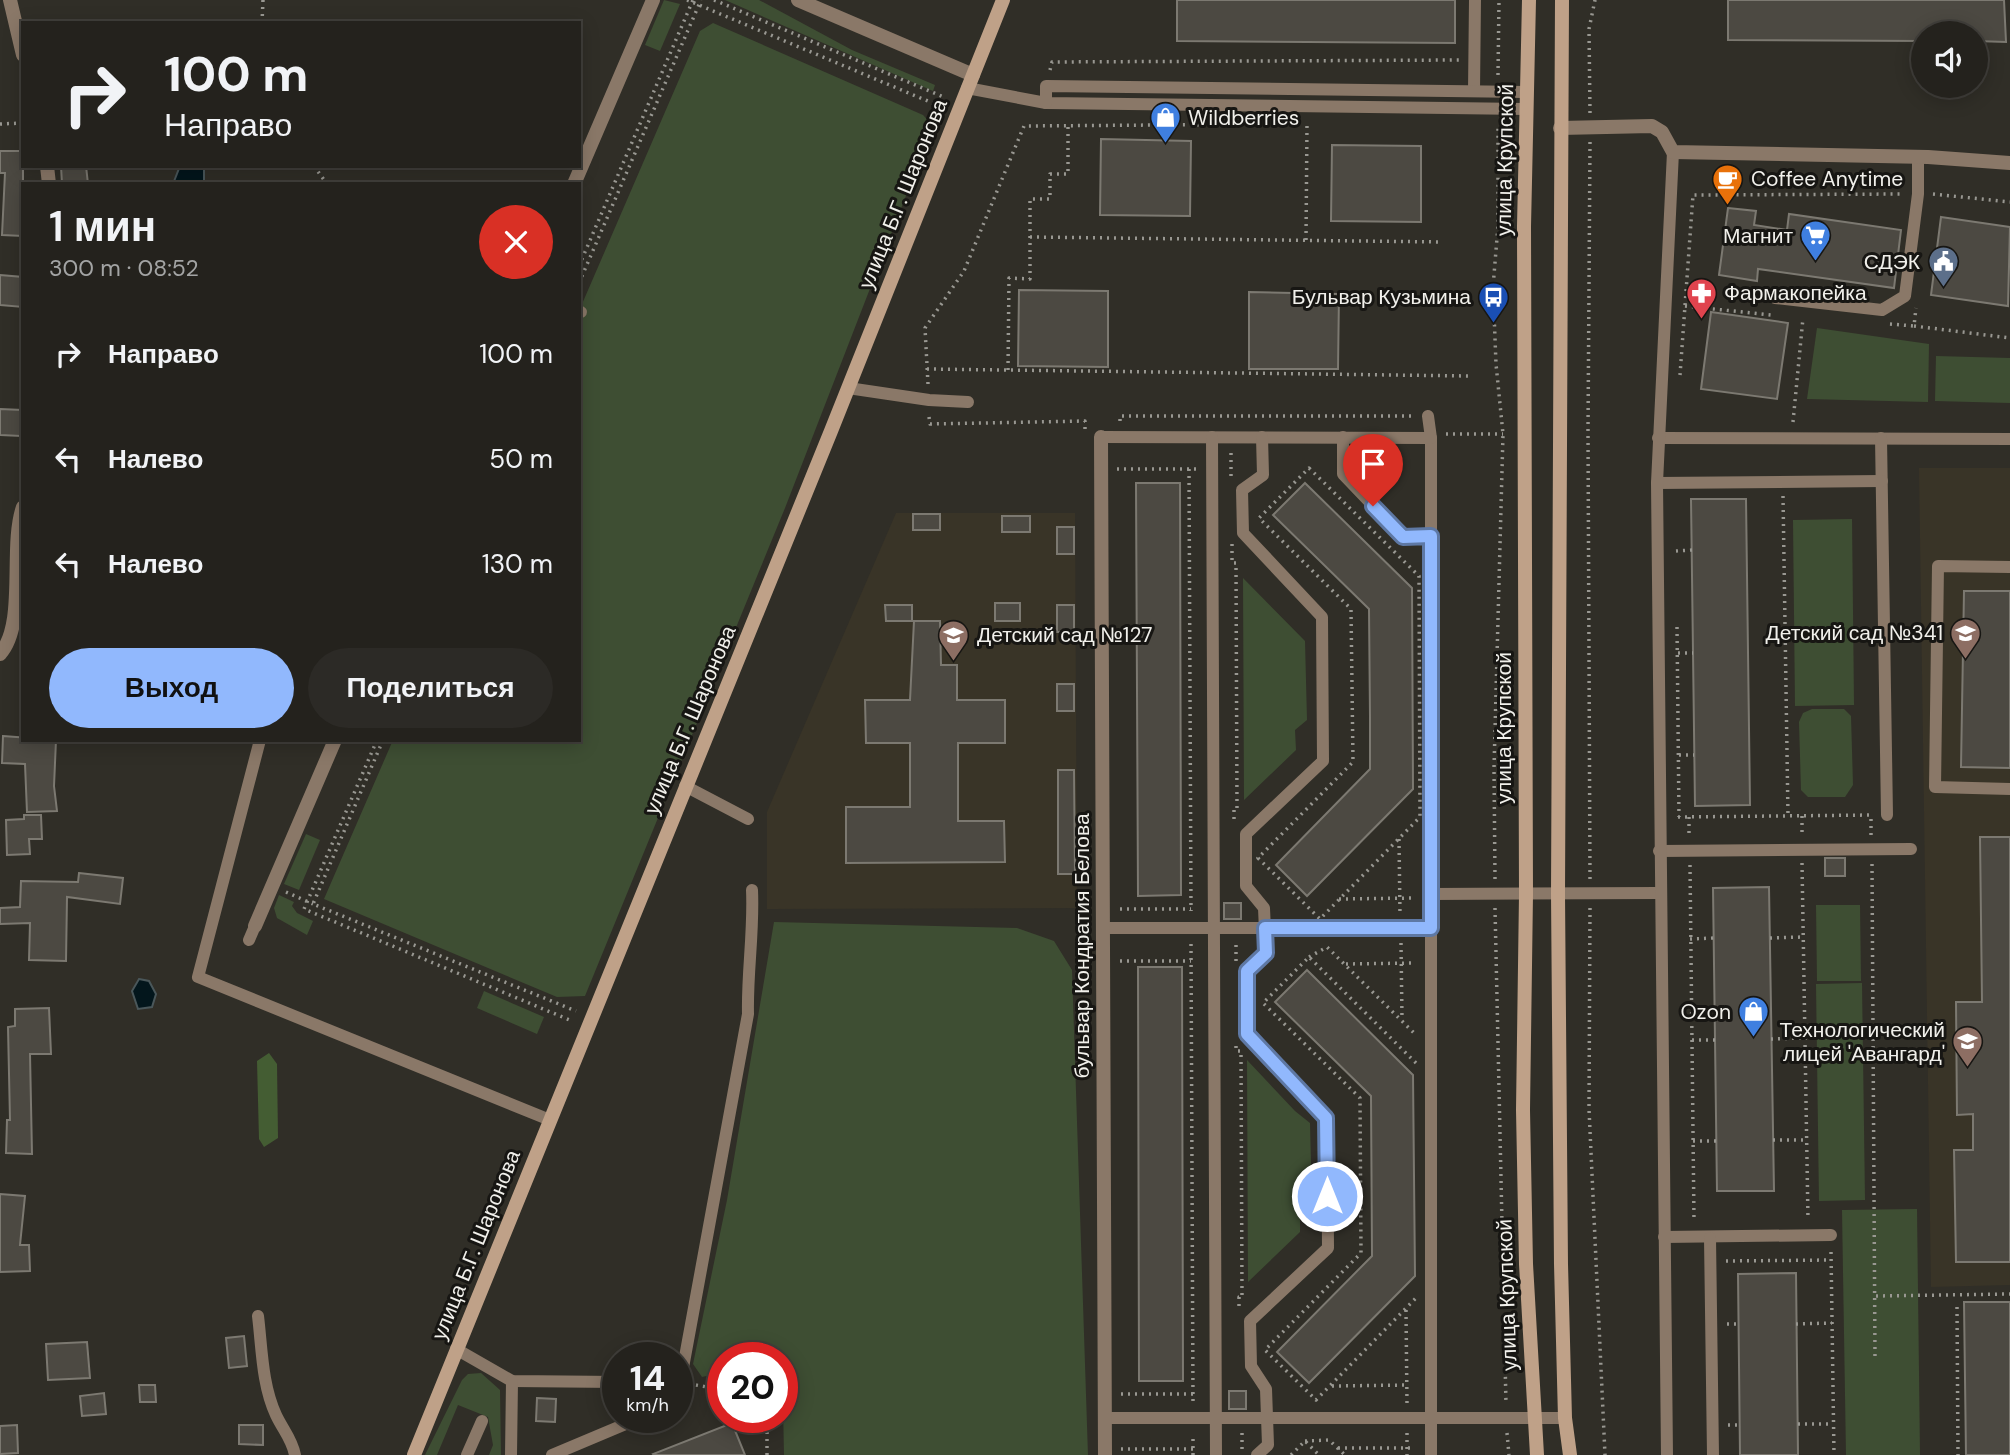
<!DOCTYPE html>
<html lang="ru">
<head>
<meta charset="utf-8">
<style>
  :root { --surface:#24221d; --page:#2c2a26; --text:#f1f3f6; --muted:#a3a4a4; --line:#413f3b; --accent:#91b8fd }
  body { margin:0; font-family:"DM Sans",sans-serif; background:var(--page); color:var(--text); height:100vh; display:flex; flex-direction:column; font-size:26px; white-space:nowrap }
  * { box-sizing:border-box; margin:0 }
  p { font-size:23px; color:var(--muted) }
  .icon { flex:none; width:38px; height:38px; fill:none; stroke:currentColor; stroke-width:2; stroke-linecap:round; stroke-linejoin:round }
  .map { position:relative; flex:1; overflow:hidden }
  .side { position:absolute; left:21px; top:182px; width:560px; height:560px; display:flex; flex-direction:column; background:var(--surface); border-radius:0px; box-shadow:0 4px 18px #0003,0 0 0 2px var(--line) }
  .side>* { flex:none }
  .guide { position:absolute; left:21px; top:21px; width:560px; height:147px; border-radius:0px; box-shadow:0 4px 18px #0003,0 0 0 2px var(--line); background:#24221d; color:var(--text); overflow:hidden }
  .controls { position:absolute; left:1911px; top:21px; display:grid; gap:14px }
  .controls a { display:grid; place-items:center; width:77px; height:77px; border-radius:50%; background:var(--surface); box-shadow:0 4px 18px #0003,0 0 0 2px var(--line); font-size:35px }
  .speed { position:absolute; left:602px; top:1342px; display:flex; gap:14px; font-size:35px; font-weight:700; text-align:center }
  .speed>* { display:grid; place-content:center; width:91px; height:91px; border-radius:50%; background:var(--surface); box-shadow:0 4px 18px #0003,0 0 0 2px var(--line); line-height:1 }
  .speed small { font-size:18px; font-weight:400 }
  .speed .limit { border:10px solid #d22; background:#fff; color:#111 }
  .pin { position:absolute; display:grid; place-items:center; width:60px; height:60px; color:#fff; margin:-72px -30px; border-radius:50% 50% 50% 0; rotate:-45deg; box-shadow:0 0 7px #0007 }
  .pin .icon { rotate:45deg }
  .me { position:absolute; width:77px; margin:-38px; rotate:0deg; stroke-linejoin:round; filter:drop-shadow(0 0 5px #0008) }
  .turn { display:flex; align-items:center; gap:24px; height:147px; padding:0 28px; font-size:32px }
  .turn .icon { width:91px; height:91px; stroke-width:2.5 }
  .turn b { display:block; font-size:49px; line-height:60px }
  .round { display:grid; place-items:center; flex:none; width:74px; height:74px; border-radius:37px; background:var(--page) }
  .overview { display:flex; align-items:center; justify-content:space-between; height:119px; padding:0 28px }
  h1 { font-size:42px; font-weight:600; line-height:52px }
  .primary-button { display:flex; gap:14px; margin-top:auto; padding:14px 28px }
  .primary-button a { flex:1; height:80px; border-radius:42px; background:var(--accent); color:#111; font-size:28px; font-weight:600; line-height:80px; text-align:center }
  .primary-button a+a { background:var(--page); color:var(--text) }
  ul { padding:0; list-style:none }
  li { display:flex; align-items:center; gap:21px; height:105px; padding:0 28px }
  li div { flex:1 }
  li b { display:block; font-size:26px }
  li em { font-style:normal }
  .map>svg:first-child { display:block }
  .built { fill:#393427 }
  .green { fill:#3e4e33 }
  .forest { fill:#445d33 }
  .water { fill:#03161c; stroke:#4a575a; stroke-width:2 }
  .building { fill:#4c4942; stroke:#7c7971; stroke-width:2 }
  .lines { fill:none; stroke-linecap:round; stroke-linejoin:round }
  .path { stroke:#999892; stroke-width:3.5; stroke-dasharray:2 5; stroke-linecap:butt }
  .service { stroke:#8a7868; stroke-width:12 }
  .minor { stroke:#8a7868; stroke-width:14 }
  .secondary { stroke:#bfa188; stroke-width:14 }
  .route-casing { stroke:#5e78a4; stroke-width:18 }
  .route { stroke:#91b8fd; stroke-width:12 }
  .labels { text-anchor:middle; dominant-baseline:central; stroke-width:6; stroke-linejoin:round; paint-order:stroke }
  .poi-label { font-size:21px; fill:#f1f0eb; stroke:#171613; text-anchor:end }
  .street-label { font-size:21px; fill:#f1f0eb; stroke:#171613 }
</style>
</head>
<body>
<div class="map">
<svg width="2010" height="1455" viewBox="0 0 2010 1455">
  <rect width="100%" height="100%" fill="#302e27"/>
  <g class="built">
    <path d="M1919,468H2010V1285L1931,1287Z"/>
    <path d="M896,513H1075L1077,908L767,909V812Z"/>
  </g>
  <g class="green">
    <path d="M664,0L680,4L660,51L645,45Z"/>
    <path d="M725,0H759L852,50L935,85L933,91Z"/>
    <path d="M713,23L923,115L933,126L785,508L585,996L557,997L324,899L393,740H579V311L700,31Z"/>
    <path d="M1817,328L1929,344L1928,402L1807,399Z"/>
    <path d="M1936,356L2010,358V403L1935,401Z"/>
    <path d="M1852,519L1854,705L1795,706L1793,520Z"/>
    <path d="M1243,578L1305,641L1307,720L1295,730L1296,750L1244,800Z"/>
    <path d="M1812,709H1844L1851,716L1853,785L1845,797H1808L1801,790L1799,722L1803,713Z"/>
    <path d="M306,834L320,840L299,890L284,884Z"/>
    <path d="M279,895L294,902L292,906L297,913L313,921L307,935L277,918L274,908Z"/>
    <path d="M1816,905H1860L1861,981H1817Z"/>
    <path d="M774,922L1017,928L1054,941L1072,970L1088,1455H784L782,1358H723V1372L702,1377L693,1364L727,1200Z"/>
    <path d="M1862,983L1865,1200L1819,1201L1816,984Z"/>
    <path d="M484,991L544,1017L537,1034L477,1008Z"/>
    <path d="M1247,1060L1295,1111L1310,1123L1312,1202L1300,1212V1232L1248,1282Z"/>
    <path d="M1917,1209L1920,1455H1846L1842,1210Z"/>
    <path d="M481,1373L500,1390L501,1455H489L493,1445L488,1417L458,1405L437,1455H425L462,1380L468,1374Z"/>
  </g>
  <path class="forest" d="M269,1053L277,1064L278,1138L264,1147L259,1139L257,1061Z"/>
  <g class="water">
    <path d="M180,166H204V184H173Z"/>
    <path d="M139,979L149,981L156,994L152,1007L138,1009L132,991Z"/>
  </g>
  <g class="building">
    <path d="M1177,0H1455V43L1177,41Z"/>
    <path d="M1728,0H2004L2006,42L1976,41V33H1923V41L1728,40Z"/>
    <path d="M1101,139L1191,141L1190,216L1100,215Z"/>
    <path d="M1332,145L1421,146V222L1331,221Z"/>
    <path d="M0,151H23V236L2,235L5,173H0Z"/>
    <path d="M61,166H86L88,184H62Z"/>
    <path d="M1728,208L1756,211L1754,225L1787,230L1789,214L1901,230L1894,288L1758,269L1757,281L1719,275Z"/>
    <path d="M1941,217L2010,227L2008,306L1931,295Z"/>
    <path d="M0,275L23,277V307L0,305Z"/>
    <path d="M1019,290L1108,291V367L1018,366Z"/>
    <path d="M1249,292L1339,294L1338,369H1249Z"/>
    <path d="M1711,312L1788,323L1777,399L1701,389Z"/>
    <path d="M0,409L22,410L21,436L0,435Z"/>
    <path d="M1136,483H1180L1181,895L1138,896Z"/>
    <path d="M1305,483L1412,588L1413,789L1307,896L1276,865L1370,769V717L1369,609L1273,515Z"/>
    <path d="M1691,499H1746L1750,805L1695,806Z"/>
    <rect x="913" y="514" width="27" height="16"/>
    <rect x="1002" y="516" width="28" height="16"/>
    <rect x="1057" y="527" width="17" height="27"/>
    <path d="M1964,591H2010V768L1961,767Z"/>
    <rect x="995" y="603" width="25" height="18"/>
    <path d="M885,605H912V621H886Z"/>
    <rect x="1057" y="605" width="17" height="27"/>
    <path d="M914,621H940L941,665H957V700H1005V743H958V821H1004L1005,862L846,863V807H910V743H866L865,700H910Z"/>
    <rect x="1057" y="684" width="17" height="27"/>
    <path d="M3,736L56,740L54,786L57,811L27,812L25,764L2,763Z"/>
    <path d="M1058,770H1074L1075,874H1058Z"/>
    <path d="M24,815H41L42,839H29L30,854L7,855L6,820L24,819Z"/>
    <path d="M1980,837H2010V1262H1956L1954,1150H1973V1114L1957,1115L1956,1002H1982Z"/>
    <rect x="1825" y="858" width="20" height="18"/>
    <path d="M79,873L123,878L120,904L67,897L66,961L29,960L30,923L0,924V908L20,907L21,881L78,882Z"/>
    <path d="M1769,887L1774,1191H1717L1713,888Z"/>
    <rect x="1224" y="903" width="17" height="16"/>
    <path d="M1138,967H1182L1183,1381H1139Z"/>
    <path d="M1307,970L1413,1075L1415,1276L1309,1383L1277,1352L1372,1256L1371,1096L1275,1002Z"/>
    <path d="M49,1008L51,1054H30L32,1154L6,1153L7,1120H10L8,1027L15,1026V1009Z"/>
    <path d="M0,1194L25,1196L20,1245H29L30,1271L0,1272Z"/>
    <path d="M1796,1273L1798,1455H1740L1738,1274Z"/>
    <path d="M1964,1302H2010V1455H1966Z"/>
    <path d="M244,1336L247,1366L229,1368L226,1338Z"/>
    <path d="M87,1342L90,1378L48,1380L46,1344Z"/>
    <path d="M139,1385H155L156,1402H140Z"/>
    <rect x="1229" y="1391" width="17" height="18"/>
    <path d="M104,1393L106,1414L82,1416L80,1396Z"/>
    <path d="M537,1398L556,1399L555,1422L536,1421Z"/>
    <path d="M732,1423L745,1455H654L653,1454Z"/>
    <path d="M17,1425L18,1453L0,1454V1426Z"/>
    <path d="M239,1425H263V1445L239,1444Z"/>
  </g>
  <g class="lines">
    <g class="path">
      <path d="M687,0L942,107"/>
      <path d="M714,0L946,98"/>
      <path d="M262,23L263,0"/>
      <path d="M1050,70L1052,62L1459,60"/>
      <path d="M1498,75L1499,0"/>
      <path d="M1590,113L1589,29L1595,0"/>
      <path d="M0,124L23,123"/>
      <path d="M1590,142L1588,431L1590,879"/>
      <path d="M314,166L327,184"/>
      <path d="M1933,194L2010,202"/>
      <path d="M1030,237L1442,242"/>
      <path d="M1306,240L1307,124"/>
      <path d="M579,266L693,0"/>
      <path d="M579,283L701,0"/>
      <path d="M1685,306L1771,315"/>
      <path d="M1890,324L1914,326L1916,308"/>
      <path d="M1914,326L2010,338"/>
      <path d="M927,369L1470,376"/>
      <path d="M1008,370L1009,278L1030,279V199H1050V174H1068V126"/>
      <path d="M1680,375L1693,195L1904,194"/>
      <path d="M928,384L925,328L964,271L1024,126L1294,124"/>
      <path d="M929,417L930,424L1085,421V429"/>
      <path d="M1120,421V416H1415"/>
      <path d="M1793,422L1803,318"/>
      <path d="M1446,434H1503"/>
      <path d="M1231,453V477"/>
      <path d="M1309,468L1419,576L1420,817L1320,919L1258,858L1353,762L1351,609L1259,518Z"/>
      <path d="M1117,469H1196"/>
      <path d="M1189,469L1191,911"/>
      <path d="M1783,496L1788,816"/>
      <path d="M1232,544V563H1236L1237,809H1234V823"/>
      <path d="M1676,551L1692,550"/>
      <path d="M1677,627L1679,817"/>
      <path d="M1678,653H1693"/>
      <path d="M377,740L304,909L572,1021"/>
      <path d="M383,740L313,904L576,1011"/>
      <path d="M1679,755H1694"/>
      <path d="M1802,816V835"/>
      <path d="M1678,817L1873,815"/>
      <path d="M1689,817V836"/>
      <path d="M1871,819V836"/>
      <path d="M1399,839L1400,914"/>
      <path d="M1802,863L1808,1220"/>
      <path d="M1872,864L1875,1358"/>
      <path d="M1690,865L1694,1221"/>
      <path d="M1495,879L1494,768L1503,434L1496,364L1493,287L1498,226V125"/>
      <path d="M286,892L313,904"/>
      <path d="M1339,899L1415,898"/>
      <path d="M1495,908L1506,1404"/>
      <path d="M1590,908L1589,1109L1605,1455"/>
      <path d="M1120,909H1191"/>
      <path d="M1770,938L1803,937"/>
      <path d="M1690,939L1714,938"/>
      <path d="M1401,943L1402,1019"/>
      <path d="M1191,944L1193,1401"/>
      <path d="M1309,957L1327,947L1415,1034"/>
      <path d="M1120,961H1191"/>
      <path d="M1236,961V944"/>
      <path d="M1346,964L1415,963"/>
      <path d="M1771,1039L1804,1038"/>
      <path d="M1692,1040H1715"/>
      <path d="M1236,1046V1051H1241L1242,1297H1239V1310"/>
      <path d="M1416,1063L1309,957L1263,1003L1360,1098L1361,1253L1265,1350L1316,1400L1416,1298"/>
      <path d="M1773,1140H1806"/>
      <path d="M1693,1141H1717"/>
      <path d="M1831,1252L1834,1455"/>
      <path d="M1726,1261L1831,1260"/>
      <path d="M1876,1296L2010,1294"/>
      <path d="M1957,1307L1958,1455"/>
      <path d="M1406,1310L1407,1404"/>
      <path d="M1727,1324H1739"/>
      <path d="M1796,1324L1832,1323"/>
      <path d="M696,1385L707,1387L723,1383"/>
      <path d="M1332,1386L1407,1385"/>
      <path d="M1121,1394H1193"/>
      <path d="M1798,1424H1833"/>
      <path d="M1728,1425H1740"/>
      <path d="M1407,1433V1455"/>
      <path d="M1507,1433L1509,1455"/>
      <path d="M1305,1441L1329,1440L1345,1455"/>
      <path d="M1338,1448H1415"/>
      <path d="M1121,1449H1193"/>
      <path d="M1242,1449V1433"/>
      <path d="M767,1455V1418"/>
      <path d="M1193,1455V1434"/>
      <path d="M1291,1455L1305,1441L1319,1455"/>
    </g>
    <g class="service">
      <path d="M967,88L1046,103L1527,109"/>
      <path d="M1474,91L1475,0"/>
      <path d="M1046,103V86L1527,92"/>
      <path d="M1775,298L1882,310L1905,296L1918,194V157"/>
      <path d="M579,311L581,312"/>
      <path d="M848,388L929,400L968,402"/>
      <path d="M1428,416L1431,438V1455"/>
      <path d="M1101,437L1431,438"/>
      <path d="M1212,437L1216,1455"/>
      <path d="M1343,437V474L1403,537L1431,536"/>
      <path d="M1658,438L2010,439"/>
      <path d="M1881,438L1887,815"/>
      <path d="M1657,483L1882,481"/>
      <path d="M2010,567L1938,566L1935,787L2010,789"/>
      <path d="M260,740L198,977L550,1120"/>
      <path d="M685,786L748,819"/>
      <path d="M1659,851L1911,849"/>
      <path d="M1431,894L1659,893"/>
      <path d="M1103,928H1431"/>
      <path d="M249,940L255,926"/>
      <path d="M1664,1237L1831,1235"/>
      <path d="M1710,1238L1713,1455"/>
      <path d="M258,1316C262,1349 262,1385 276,1415C283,1430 292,1439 295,1455"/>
      <path d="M456,1349L512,1381L618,1382"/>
      <path d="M677,1402L683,1399L680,1384L748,1014C747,972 754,932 752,890"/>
      <path d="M1104,1418H1565"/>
      <path d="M467,1455L482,1421"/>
      <path d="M511,1455L512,1381"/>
      <path d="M552,1455L640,1418"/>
      <path d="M1257,1455L1268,1445L1266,1389L1251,1366L1250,1321L1328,1248L1327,1118L1247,1034V971L1266,953L1264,908L1246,886V834L1323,761L1322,617L1243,533L1242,490L1263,475L1262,437"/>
      <path d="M1667,1455L1657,483L1673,152"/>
    </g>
    <g class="minor">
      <path d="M10,0L23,55"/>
      <path d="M798,0L973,75"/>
      <path d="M1560,128L1652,126L1662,132L1673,152L1928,157L2010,163"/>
      <path d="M47,166L49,184"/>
      <path d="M574,184L653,0"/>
      <path d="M1101,437L1105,1455"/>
      <path d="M0,654C27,624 9,547 23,507"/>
      <path d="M255,926L335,740"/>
    </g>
    <g class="secondary">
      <path d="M1529,0L1524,226L1526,894L1523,1110L1526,1264L1537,1455"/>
      <path d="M1562,0L1558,894L1561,1264L1565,1418L1570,1455"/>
      <path d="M414,1455L831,431L1003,0"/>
    </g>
  </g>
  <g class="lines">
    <defs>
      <path id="route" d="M1327,1196L1326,1118L1247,1034V971L1266,953L1265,928H1431V536L1403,537L1373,506"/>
    </defs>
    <use href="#route" class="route-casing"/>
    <use href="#route" class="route"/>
  </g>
  <defs>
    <symbol id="shop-pin" viewBox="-11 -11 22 30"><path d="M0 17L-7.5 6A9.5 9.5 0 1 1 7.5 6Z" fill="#3f7fe0" stroke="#171613"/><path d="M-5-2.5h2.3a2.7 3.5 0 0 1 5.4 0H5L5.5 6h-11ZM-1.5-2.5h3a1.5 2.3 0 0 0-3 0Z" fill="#fff"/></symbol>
    <symbol id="cafe-pin" viewBox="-11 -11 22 30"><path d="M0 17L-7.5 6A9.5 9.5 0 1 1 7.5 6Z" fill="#e8710a" stroke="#171613"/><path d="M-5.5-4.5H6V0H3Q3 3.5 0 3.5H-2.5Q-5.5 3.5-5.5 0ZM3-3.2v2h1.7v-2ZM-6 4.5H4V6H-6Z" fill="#fff"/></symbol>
    <symbol id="supermarket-pin" viewBox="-11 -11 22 30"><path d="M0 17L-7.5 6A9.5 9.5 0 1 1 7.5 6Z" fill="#3f7fe0" stroke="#171613"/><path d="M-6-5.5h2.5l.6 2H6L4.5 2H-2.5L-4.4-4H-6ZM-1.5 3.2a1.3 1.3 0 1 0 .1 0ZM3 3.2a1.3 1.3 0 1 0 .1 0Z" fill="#fff"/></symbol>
    <symbol id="civic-pin" viewBox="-11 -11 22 30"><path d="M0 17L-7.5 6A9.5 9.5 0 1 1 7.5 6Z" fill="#5c6f8a" stroke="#171613"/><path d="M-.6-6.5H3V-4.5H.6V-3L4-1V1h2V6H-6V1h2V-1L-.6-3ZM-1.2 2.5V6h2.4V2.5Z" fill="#fff"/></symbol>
    <symbol id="pharmacy-pin" viewBox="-11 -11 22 30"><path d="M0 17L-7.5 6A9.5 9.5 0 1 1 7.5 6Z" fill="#e0444e" stroke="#171613"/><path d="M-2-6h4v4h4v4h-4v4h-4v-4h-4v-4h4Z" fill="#fff"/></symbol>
    <symbol id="bus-pin" viewBox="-11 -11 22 30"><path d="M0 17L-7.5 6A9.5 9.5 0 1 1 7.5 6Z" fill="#1a4fb4" stroke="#171613"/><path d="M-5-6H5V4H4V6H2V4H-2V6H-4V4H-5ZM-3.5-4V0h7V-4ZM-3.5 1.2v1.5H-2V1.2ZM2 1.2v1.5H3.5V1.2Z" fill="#fff"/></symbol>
    <symbol id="school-pin" viewBox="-11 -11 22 30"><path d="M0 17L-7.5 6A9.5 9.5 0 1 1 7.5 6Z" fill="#8d6e63" stroke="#171613"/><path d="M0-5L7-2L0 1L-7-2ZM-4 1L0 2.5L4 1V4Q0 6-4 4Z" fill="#fff"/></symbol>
  </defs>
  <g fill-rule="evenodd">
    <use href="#shop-pin" x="1148" y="100" width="35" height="47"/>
    <use href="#cafe-pin" x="1710" y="162" width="35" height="47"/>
    <use href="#supermarket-pin" x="1798" y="218" width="35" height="47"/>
    <use href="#civic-pin" x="1926" y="244" width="35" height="47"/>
    <use href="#pharmacy-pin" x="1684" y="276" width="35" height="47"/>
    <use href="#bus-pin" x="1476" y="280" width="35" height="47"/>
    <use href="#school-pin" x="1948" y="616" width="35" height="47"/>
    <use href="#school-pin" x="936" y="618" width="35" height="47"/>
    <use href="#shop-pin" x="1736" y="994" width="35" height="47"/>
    <use href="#school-pin" x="1950" y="1024" width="35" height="47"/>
  </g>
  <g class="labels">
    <g class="poi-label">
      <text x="1188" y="118" text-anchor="start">Wildberries</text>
      <text x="1751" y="179" text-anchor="start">Coffee Anytime</text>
      <text x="1793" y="236">Магнит</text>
      <text x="1920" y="262">СДЭК</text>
      <text x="1724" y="293" text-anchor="start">Фармакопейка</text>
      <text x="1471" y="297">Бульвар Кузьмина</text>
      <text x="1943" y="633">Детский сад №341</text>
      <text x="977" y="635" text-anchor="start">Детский сад №127</text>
      <text x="1731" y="1012">Ozon</text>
      <text x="1945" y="1030">Технологический<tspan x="1945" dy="24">лицей 'Авангард'</tspan></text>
    </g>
    <g class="street-label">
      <text transform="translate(1505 160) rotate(-89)">улица Крупской</text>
      <text transform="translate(903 194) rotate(-68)">улица Б.Г. Шаронова</text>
      <text transform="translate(690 720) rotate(-67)">улица Б.Г. Шаронова</text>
      <text transform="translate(1504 728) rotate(-90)">улица Крупской</text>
      <text transform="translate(1082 946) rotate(-90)">бульвар Кондратия Белова</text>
      <text transform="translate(476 1245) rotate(-68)">улица Б.Г. Шаронова</text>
      <text transform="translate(1507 1295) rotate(-92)">улица Крупской</text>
    </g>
  </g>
</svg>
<div class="controls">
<a><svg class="icon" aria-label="sound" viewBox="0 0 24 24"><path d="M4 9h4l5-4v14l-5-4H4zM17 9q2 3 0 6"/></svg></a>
</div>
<div class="speed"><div>14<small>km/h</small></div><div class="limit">20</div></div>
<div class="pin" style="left:1373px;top:506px;background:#d93025"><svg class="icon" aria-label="arrive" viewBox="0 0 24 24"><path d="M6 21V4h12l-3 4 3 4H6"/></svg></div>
<svg class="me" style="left:1327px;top:1196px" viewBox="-20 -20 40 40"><circle r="17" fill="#91b8fd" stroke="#fff" stroke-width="3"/><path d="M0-11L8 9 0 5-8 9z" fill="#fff"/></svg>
<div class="guide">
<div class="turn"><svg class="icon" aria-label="right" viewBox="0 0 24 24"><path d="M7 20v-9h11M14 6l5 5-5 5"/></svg><div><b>100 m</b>Направо</div></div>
</div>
<section class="side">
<div class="overview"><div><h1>1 мин</h1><p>300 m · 08:52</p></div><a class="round" style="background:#d93025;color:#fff"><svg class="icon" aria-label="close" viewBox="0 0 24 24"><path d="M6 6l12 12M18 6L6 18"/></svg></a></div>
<ul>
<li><svg class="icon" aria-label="right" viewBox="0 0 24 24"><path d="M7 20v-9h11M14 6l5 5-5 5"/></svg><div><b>Направо</b></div><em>100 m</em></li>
<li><svg class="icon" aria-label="left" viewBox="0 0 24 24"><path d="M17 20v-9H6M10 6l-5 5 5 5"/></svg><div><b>Налево</b></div><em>50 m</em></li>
<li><svg class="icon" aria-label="left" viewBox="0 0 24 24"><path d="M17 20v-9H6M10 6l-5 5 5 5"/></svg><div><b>Налево</b></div><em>130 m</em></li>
</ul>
<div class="primary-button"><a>Выход</a><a>Поделиться</a></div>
</section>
</div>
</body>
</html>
